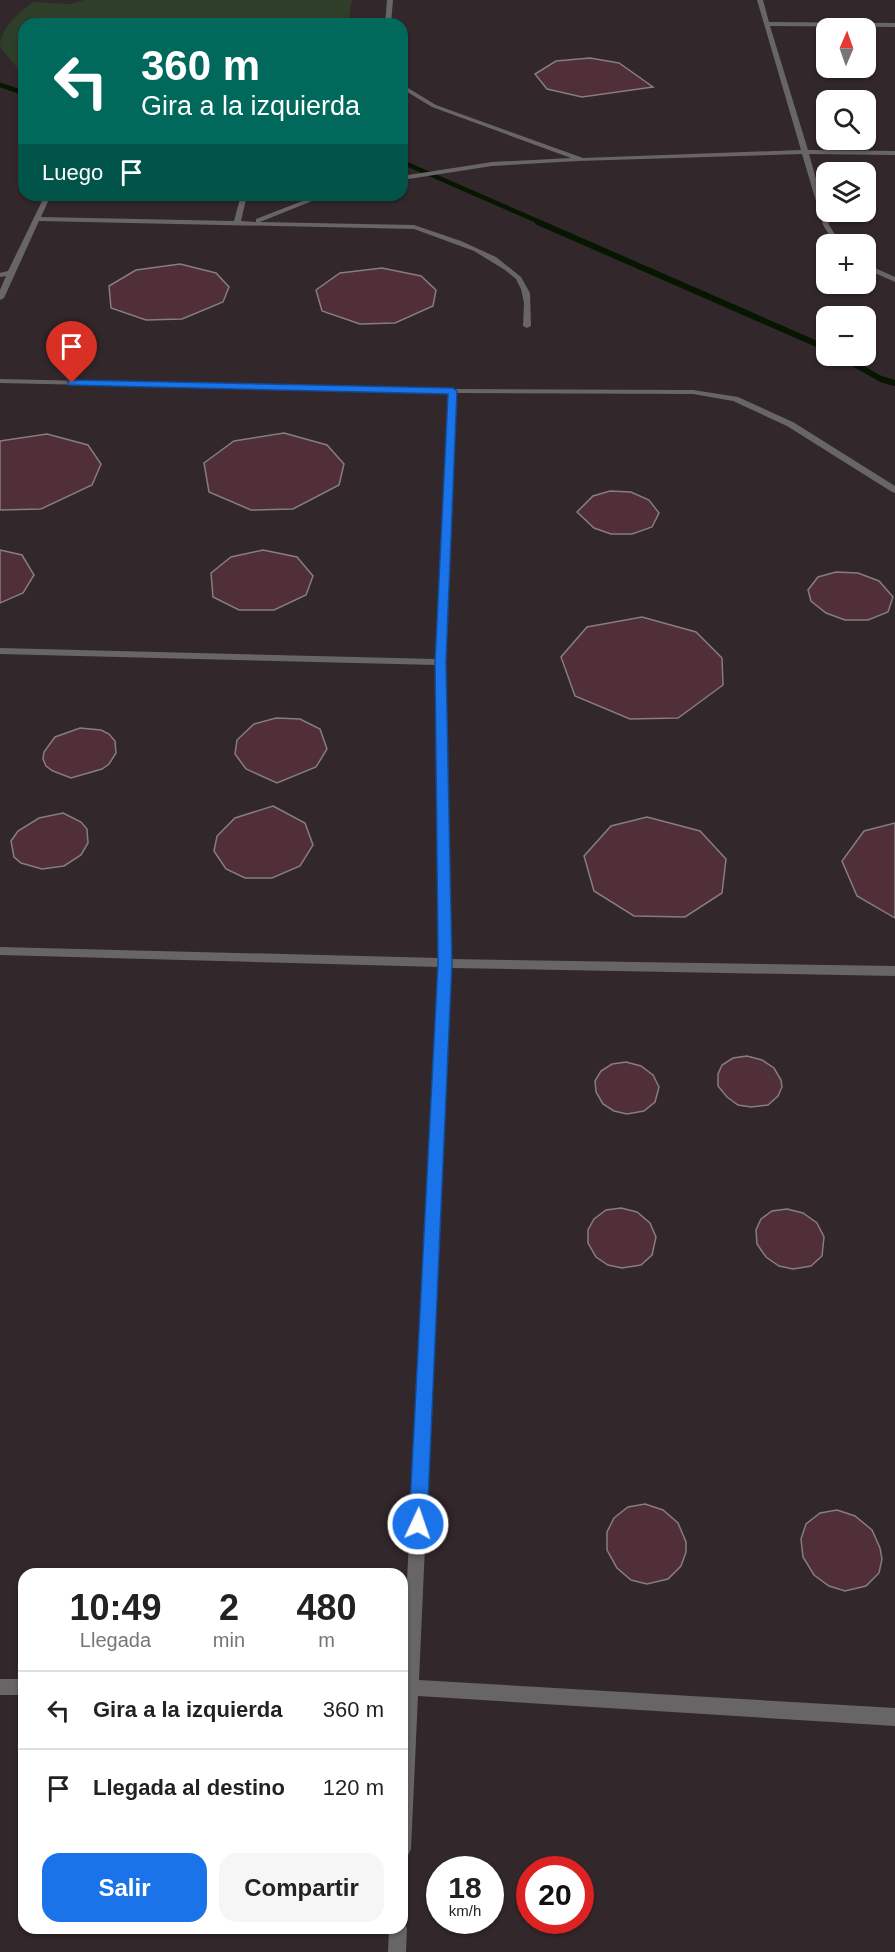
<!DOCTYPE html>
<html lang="es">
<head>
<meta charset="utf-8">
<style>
  :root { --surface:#fff; --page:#f6f6f6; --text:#222; --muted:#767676; --line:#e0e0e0; --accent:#1a73e8 }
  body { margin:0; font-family:Arial,sans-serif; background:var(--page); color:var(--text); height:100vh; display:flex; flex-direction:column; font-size:22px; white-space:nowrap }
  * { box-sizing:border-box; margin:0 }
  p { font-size:20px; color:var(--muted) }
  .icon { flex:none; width:33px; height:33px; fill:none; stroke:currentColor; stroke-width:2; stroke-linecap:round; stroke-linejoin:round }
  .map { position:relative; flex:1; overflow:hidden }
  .details { position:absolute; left:18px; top:1568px; width:390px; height:366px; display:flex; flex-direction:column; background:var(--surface); border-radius:18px; box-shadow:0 2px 4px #0004 }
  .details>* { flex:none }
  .guide { position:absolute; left:18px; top:18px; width:390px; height:183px; border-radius:18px; box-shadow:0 2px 4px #0004; background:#00695c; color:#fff; overflow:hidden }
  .needle { width:39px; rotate:2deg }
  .buttons { position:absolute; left:816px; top:18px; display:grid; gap:12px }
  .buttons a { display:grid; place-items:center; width:60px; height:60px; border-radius:12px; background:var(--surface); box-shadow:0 2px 4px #0004; font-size:30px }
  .speed { position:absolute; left:426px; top:1856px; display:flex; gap:12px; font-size:30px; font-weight:700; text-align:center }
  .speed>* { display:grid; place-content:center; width:78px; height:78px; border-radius:50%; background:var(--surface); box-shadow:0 2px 4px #0004; line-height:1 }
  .speed small { font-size:15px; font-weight:400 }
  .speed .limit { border:9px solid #d22; background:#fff; color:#111 }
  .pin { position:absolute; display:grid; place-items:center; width:51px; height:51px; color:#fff; margin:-62px -26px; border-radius:50% 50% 50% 0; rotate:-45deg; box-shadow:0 0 6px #0007 }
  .pin .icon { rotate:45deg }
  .me { position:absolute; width:66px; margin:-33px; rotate:3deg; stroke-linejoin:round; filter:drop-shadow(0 0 4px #0008) }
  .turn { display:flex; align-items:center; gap:21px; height:126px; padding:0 24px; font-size:27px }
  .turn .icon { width:78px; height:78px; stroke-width:2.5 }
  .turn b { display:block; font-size:42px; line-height:51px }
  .then { display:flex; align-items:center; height:57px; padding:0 24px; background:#0003; gap:12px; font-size:22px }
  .eta { display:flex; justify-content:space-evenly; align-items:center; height:102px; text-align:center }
  .eta b { font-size:36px; font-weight:600; line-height:42px }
  .primary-button { display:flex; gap:12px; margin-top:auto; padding:12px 24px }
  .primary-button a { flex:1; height:69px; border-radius:18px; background:var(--accent); color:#fff; font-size:24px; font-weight:600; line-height:69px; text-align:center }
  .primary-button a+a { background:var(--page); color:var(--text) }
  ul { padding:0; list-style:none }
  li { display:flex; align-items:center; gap:18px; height:78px; padding:0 24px; border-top:2px solid var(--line) }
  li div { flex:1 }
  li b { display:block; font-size:22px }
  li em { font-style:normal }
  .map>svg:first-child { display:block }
  .built { fill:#32272a; fill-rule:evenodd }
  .green { fill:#2f3e29 }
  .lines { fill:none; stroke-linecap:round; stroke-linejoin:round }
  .stream-far1 { stroke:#061601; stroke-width:4.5 }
  .stream { stroke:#061601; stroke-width:6 }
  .building { fill:#512f38; stroke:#857d7f; stroke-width:1.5 }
  .lane { fill:#686566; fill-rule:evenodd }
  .route { fill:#1a73e8; stroke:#114b97; stroke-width:1.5 }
</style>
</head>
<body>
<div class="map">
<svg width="895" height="1952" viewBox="0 0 895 1952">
  <rect width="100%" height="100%" fill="#251f20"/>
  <path class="built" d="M0,0H895V1952H0ZM24,24H402V195H24ZM826,28H866V68H826ZM826,100H866V140H826ZM826,172H866V212H826ZM826,244H866V284H826ZM826,316H866V356H826ZM24,1574H402V1928H24ZM440,1869H490V1920H440ZM530,1869H580V1920H530Z"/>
  <path class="green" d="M84,0H352L348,24H24V76L0,47C0,27 19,13 33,2L70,4Z"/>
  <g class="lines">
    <g class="stream-far1">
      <path d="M0,85L24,93"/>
      <path d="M402,162L542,223"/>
    </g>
    <g class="stream">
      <path d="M538,222L826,348"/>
      <path d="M840,356L881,379L895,383"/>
    </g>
  </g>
  <g class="building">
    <path d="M590,58L619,63L653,87L582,97L547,89L535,74L556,61Z"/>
    <path d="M180,264L216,273L229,287L223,302L182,319L146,320L111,308L109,286L136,270Z"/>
    <path d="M382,268L421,276L436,290L433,306L395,323L360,324L322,311L316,290L340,273Z"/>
    <path d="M284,433L327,445L344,464L339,485L293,509L251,510L209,492L204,463L234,441Z"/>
    <path d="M47,434L88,445L101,464L92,485L41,509L0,510V441Z"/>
    <path d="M610,491L631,492L649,500L659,513L652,527L632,534H611L594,528L577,512L593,496Z"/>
    <path d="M0,550L22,555L34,575L23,593L0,603Z"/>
    <path d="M263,550L297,557L313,576L306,595L274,610H239L213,597L211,573L231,557Z"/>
    <path d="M836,572L858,573L879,581L893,597L888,612L868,620H845L826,613L811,601L808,590L818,577Z"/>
    <path d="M642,617L696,632L722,658L723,685L678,718L630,719L575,696L561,657L587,627Z"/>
    <path d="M276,718L300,719L320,729L327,749L316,767L277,783L246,769L235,754L237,740L254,724Z"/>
    <path d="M80,728L101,730L109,734L115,741L116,753L109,764L102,769L71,778L53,771L46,766L43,759L44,752L55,737Z"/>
    <path d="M273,806L305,823L313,845L300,866L272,878H245L226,869L214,851L217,836L235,818Z"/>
    <path d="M63,813L81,822L87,829L88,843L81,855L64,866L42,869L21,863L14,857L11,841L18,831L39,818Z"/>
    <path d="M647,817L700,831L726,859L722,893L685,917L634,916L594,891L584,856L611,826Z"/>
    <path d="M895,823V918L857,896L842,861L864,831Z"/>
    <path d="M747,1056L762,1060L774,1068L781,1080L782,1087L778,1096L768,1105L751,1107L738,1105L727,1097L718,1086V1074L722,1065L733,1058Z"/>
    <path d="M626,1062L641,1066L653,1075L659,1087L655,1102L644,1111L627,1114L614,1111L603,1104L596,1092L595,1081L601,1071L612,1064Z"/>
    <path d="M621,1208L637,1212L650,1223L656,1237L652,1255L641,1265L622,1268L608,1265L596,1257L588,1243V1230L594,1219L606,1210Z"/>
    <path d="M787,1209L803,1213L817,1223L824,1237L822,1256L811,1266L793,1269L779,1266L766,1257L757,1244L756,1230L761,1219L772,1211Z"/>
    <path d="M645,1504L663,1510L678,1523L686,1542V1552L681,1566L668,1579L647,1584L631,1580L617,1568L607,1550V1532L614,1518L628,1507Z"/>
    <path d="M837,1510L855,1516L872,1530L880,1548L882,1559L879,1573L866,1586L845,1591L829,1586L814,1575L803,1557L801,1539L806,1524L820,1513Z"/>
  </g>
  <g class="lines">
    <g class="lane">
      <path d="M387,0H393L391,24H385Z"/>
      <path d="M757,0H763L769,22L895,23V27L770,26L808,150L895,151V155L809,154L829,225L841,244H835L823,225L802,154L578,161L492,166L402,180V176L492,162L571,158L432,107L404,90L402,81L408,88L436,105L583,158L801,150Z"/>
      <path d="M45,195H51L41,217L234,221L241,195H247L241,221L256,222V219L318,195H327L260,222L414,225L461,241L496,257L521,277L530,293L531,326L527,328L523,326L524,303L521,289L516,279L505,270L474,251L414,229L39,221L4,298L0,300V290L6,276L0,277V273L8,271Z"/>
      <path d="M866,264L895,277V282L866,269Z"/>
      <path d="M0,379L453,389L693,390L738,397L793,422L895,486V493L892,492L787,426L733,401L693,394L457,393L446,662L451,959L895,966V976L451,968L419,1680L895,1708V1726L418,1696L411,1849L408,1855L402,1858V1676L439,967L0,955V947L439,958L436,665L0,654V648L436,659L449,393L0,383Z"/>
      <rect x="0" y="1679" width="24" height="16"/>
      <path d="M402,1920L407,1928L406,1952H388L389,1928H402Z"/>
    </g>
  </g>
  <path class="route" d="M72,380L453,388L457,391L446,662L452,963L427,1524L425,1530L418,1533L412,1530L409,1524L438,963L435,662L448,394L68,385V381Z"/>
</svg>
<div class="buttons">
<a><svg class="needle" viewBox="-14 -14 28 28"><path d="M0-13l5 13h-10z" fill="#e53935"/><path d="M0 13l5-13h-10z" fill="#767676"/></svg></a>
<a><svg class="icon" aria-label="search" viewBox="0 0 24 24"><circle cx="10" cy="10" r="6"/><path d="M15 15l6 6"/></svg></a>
<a><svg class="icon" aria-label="layers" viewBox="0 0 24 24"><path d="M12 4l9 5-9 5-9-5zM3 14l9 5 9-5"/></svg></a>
<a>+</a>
<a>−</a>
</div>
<div class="speed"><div>18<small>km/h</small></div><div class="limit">20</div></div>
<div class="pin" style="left:72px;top:383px;background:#d93025"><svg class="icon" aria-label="arrive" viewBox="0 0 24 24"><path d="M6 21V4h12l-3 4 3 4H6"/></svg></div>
<svg class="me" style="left:418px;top:1524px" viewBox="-20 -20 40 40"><circle r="17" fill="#1a73e8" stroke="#fff" stroke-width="3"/><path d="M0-11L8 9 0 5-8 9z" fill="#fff"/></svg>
<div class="guide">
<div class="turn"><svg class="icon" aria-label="left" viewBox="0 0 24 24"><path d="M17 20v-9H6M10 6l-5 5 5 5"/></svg><div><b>360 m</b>Gira a la izquierda</div></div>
<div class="then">Luego<svg class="icon" aria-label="arrive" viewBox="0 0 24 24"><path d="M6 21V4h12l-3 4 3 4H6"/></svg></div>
</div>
<section class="details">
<div class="eta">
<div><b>10:49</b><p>Llegada</p></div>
<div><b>2</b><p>min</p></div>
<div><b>480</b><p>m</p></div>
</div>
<ul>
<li><svg class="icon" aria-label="left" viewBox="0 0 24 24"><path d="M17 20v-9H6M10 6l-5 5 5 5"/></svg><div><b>Gira a la izquierda</b></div><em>360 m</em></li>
<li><svg class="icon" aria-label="arrive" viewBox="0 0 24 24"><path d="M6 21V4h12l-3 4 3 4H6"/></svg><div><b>Llegada al destino</b></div><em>120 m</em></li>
</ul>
<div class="primary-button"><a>Salir</a><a>Compartir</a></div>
</section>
</div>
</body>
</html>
